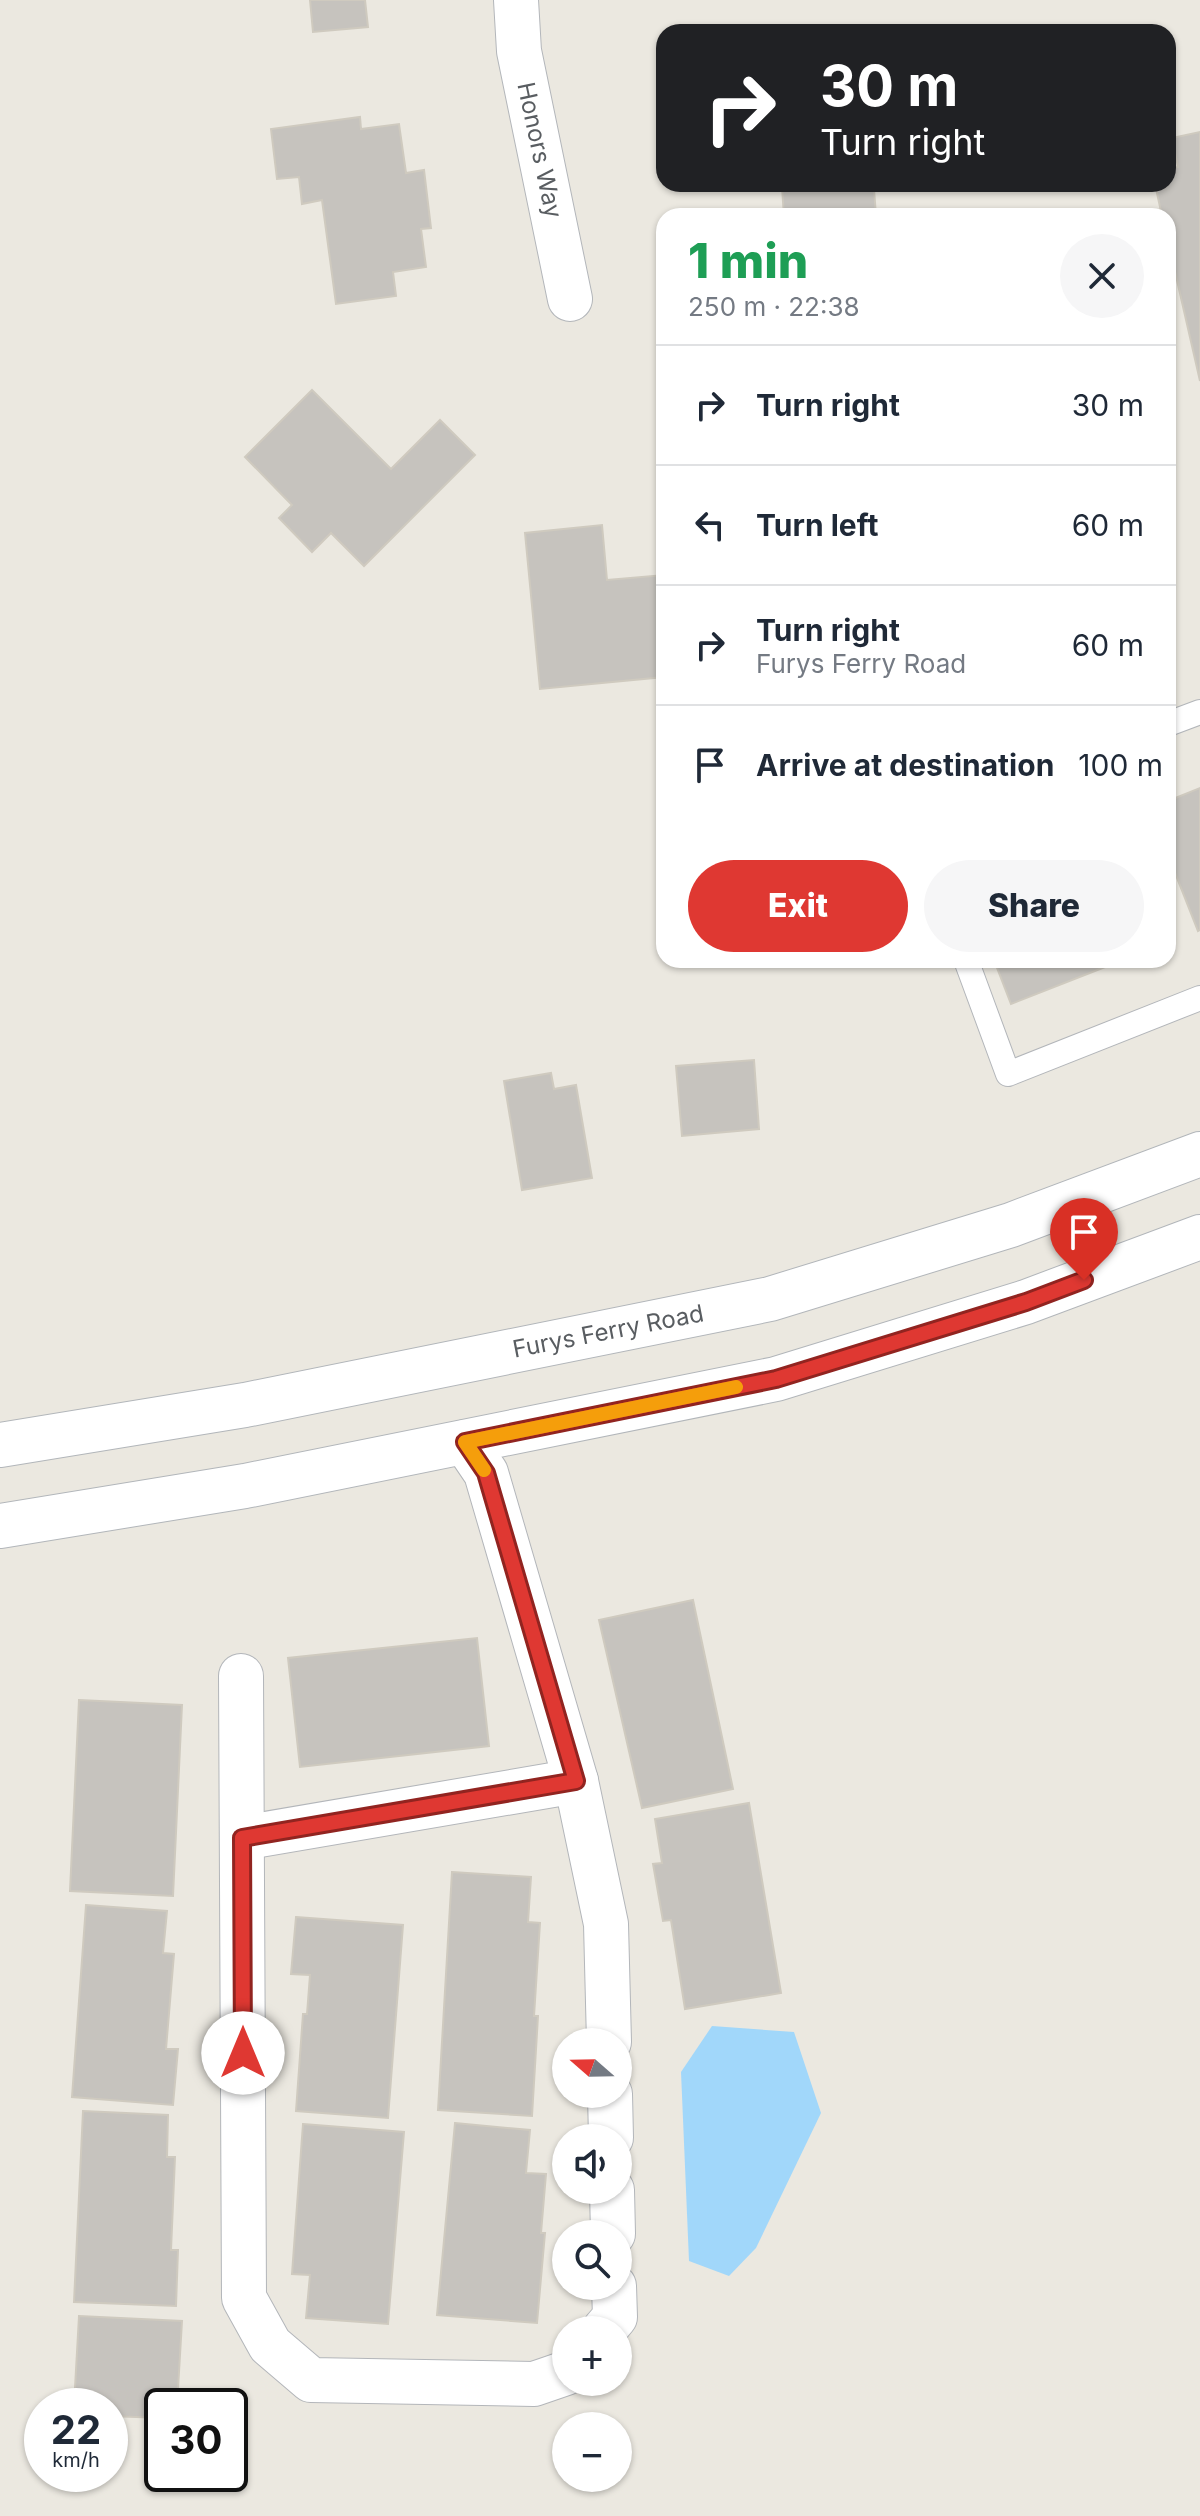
<!DOCTYPE html>
<html lang="en">
<head>
<meta charset="utf-8">
<style>
  :root { --surface:#fff; --page:#f6f6f7; --text:#1f2937; --muted:#747a83; --line:#e0e1e3; --accent:#df3832 }
  body { margin:0; font-family:Inter,sans-serif; background:var(--page); color:var(--text); height:100vh; display:flex; flex-direction:column; font-size:30px; white-space:nowrap }
  * { box-sizing:border-box; margin:0 }
  p { font-size:26px; color:var(--muted) }
  .icon { flex:none; width:44px; height:44px; fill:none; stroke:currentColor; stroke-width:2; stroke-linecap:round; stroke-linejoin:round }
  .map { position:relative; flex:1; overflow:hidden }
  .drawer { position:absolute; left:656px; top:208px; width:520px; height:760px; display:flex; flex-direction:column; background:var(--surface); border-radius:24px; box-shadow:0 2px 6px #0004 }
  .drawer>* { flex:none }
  .hud { position:absolute; left:656px; top:24px; width:520px; height:168px; border-radius:24px; box-shadow:0 2px 6px #0004; background:#202124; color:#fff; overflow:hidden }
  .needle { width:52px; rotate:290deg }
  .buttons { position:absolute; left:552px; top:2028px; display:grid; gap:16px }
  .buttons a { display:grid; place-items:center; width:80px; height:80px; border-radius:50%; background:var(--surface); box-shadow:0 2px 6px #0004; font-size:40px }
  .speed { position:absolute; left:24px; top:2388px; display:flex; gap:16px; font-size:40px; font-weight:700; text-align:center }
  .speed>* { display:grid; place-content:center; width:104px; height:104px; border-radius:50%; background:var(--surface); box-shadow:0 2px 6px #0004; line-height:1 }
  .speed small { font-size:20px; font-weight:400 }
  .speed .limit { border:4px solid #111; border-radius:12px; background:#fff; color:#111 }
  .pin { position:absolute; display:grid; place-items:center; width:68px; height:68px; color:#fff; margin:-82px -34px; border-radius:50% 50% 50% 0; rotate:-45deg; box-shadow:0 0 8px #0007 }
  .pin .icon { rotate:45deg }
  .me { position:absolute; width:88px; margin:-44px; rotate:0deg; stroke-linejoin:round; filter:drop-shadow(0 0 6px #0008) }
  .turn { display:flex; align-items:center; gap:28px; height:168px; padding:0 32px; font-size:36px }
  .turn .icon { width:104px; height:104px; stroke-width:2.5 }
  .turn b { display:block; font-size:56px; line-height:68px }
  .round { display:grid; place-items:center; flex:none; width:84px; height:84px; border-radius:42px; background:var(--page) }
  .overview { display:flex; align-items:center; justify-content:space-between; height:136px; padding:0 32px }
  h1 { font-size:48px; font-weight:800; line-height:60px; color:#1e9e55 }
  .primary-button { display:flex; gap:16px; margin-top:auto; padding:16px 32px }
  .primary-button a { flex:1; height:92px; border-radius:48px; background:var(--accent); color:#fff; font-size:32px; font-weight:800; line-height:92px; text-align:center }
  .primary-button a+a { background:var(--page); color:var(--text) }
  ul { padding:0; list-style:none }
  li { display:flex; align-items:center; gap:24px; height:120px; padding:0 32px; border-top:2px solid var(--line) }
  li div { flex:1 }
  li b { display:block; font-size:30px }
  li em { font-style:normal }
  .map>svg:first-child { display:block }
  .water { fill:#a1d7fa }
  .building { fill:#c6c3be; stroke:#cfcabf; stroke-width:2 }
  .lines { fill:none; stroke-linecap:round; stroke-linejoin:round }
  .service-casing { stroke:#b3b6ba; stroke-width:26 }
  .minor-casing { stroke:#b3b6ba; stroke-width:46 }
  .secondary-casing { stroke:#b2b6ba; stroke-width:46 }
  .service { stroke:#fff; stroke-width:24 }
  .minor { stroke:#fff; stroke-width:44 }
  .secondary { stroke:#fff; stroke-width:44 }
  .route-casing { stroke:#912420; stroke-width:20 }
  .route { stroke:#df3832; stroke-width:14 }
  .slow { stroke:#f59e0b; stroke-width:14 }
  .labels { text-anchor:middle; dominant-baseline:central; stroke-width:6; stroke-linejoin:round; paint-order:stroke }
  .street-label { font-size:24px; fill:#595d61; stroke:#fff }
</style>
</head>
<body>
<div class="map">
<svg width="1200" height="2516" viewBox="0 0 1200 2516">
  <rect width="100%" height="100%" fill="#ebe8e0"/>
  <path class="water" d="M712,2026L794,2032L821,2113L756,2248L729,2276L689,2261L681,2072Z"/>
  <g class="building">
    <path d="M310,0H365L368,27L313,32Z"/>
    <path d="M360,117L361,129L399,124L406,173L424,170L431,228L421,229L426,267L393,272L396,296L336,304L322,200L302,204L299,177L277,179L271,129Z"/>
    <path d="M1200,132V381L1168,241V216H1162L1155,184H1168V169L1178,167L1172,138Z"/>
    <path d="M806,184H890L891,188L874,189L876,216H784L782,187Z"/>
    <path d="M312,390L391,469L440,420L475,455L364,566L331,533L312,552L279,518L292,505L245,457Z"/>
    <path d="M602,525L607,580L664,575V677L540,689L525,533Z"/>
    <path d="M1200,788V930L1198,931L1168,855V801Z"/>
    <path d="M994,960H1123L1011,1004Z"/>
    <path d="M754,1060L759,1129L682,1136L676,1066Z"/>
    <path d="M551,1073L554,1089L576,1085L592,1178L522,1190L504,1081Z"/>
    <path d="M693,1600L733,1789L642,1808L599,1620Z"/>
    <path d="M477,1638L489,1746L300,1767L288,1658Z"/>
    <path d="M79,1700L182,1705L173,1896L70,1891Z"/>
    <path d="M749,1803L781,1993L685,2009L671,1920L663,1921L653,1864L662,1863L655,1819Z"/>
    <path d="M452,1872L531,1877L528,1922L540,1923L534,2016H538L532,2116L438,2110Z"/>
    <path d="M86,1905L167,1911L163,1953L174,1954L166,2049H178L173,2105L72,2097Z"/>
    <path d="M296,1917L403,1925L388,2118L296,2111L303,2014H307L310,1975L291,1974Z"/>
    <path d="M83,2111L168,2115L167,2157H175L171,2250H178L176,2306L74,2302Z"/>
    <path d="M455,2123L530,2130L526,2173L546,2174L541,2233H545L537,2323L437,2315Z"/>
    <path d="M303,2124L404,2132L388,2324L306,2318L310,2275L292,2274Z"/>
    <path d="M79,2316L182,2321L177,2406H162V2418L110,2416V2406H74Z"/>
  </g>
  <g class="lines">
    <defs>
      <g id="service">
        <path d="M1168,724L1200,712"/>
        <path d="M966,960L1008,1074L1200,998"/>
      </g>
      <g id="minor">
        <path d="M516,0L519,51L570,299"/>
        <path d="M465,1442L486,1473L576,1781L606,1924L609,2042"/>
        <path d="M241,1676L244,2298L270,2345L311,2380L534,2384L566,2373"/>
        <path d="M242,1838L576,1781"/>
        <path d="M610,2094L611,2138"/>
        <path d="M612,2190L613,2234"/>
        <path d="M604,2330L615,2317L614,2286"/>
      </g>
      <g id="secondary">
        <path d="M0,1445L245,1405L770,1299L1011,1225L1200,1154"/>
        <path d="M0,1526L245,1486L776,1379L1026,1302L1200,1237"/>
      </g>
    </defs>
    <use href="#service" class="service-casing"/>
    <use href="#minor" class="minor-casing"/>
    <use href="#secondary" class="secondary-casing"/>
    <use href="#service" class="service"/>
    <use href="#minor" class="minor"/>
    <use href="#secondary" class="secondary"/>
  </g>
  <g class="lines">
    <defs>
      <path id="route" d="M243,2053L242,1838L576,1781L486,1473L465,1442L776,1379L1026,1302L1084,1280"/>
    </defs>
    <use href="#route" class="route-casing"/>
    <use href="#route" class="route"/>
    <path class="slow" d="M484,1470L465,1442L736,1387"/>
  </g>
  <g class="labels">
    <g class="street-label">
      <text transform="translate(540 150) rotate(78)">Honors Way</text>
      <text transform="translate(608 1331) rotate(-11)">Furys Ferry Road</text>
    </g>
  </g>
</svg>
<div class="buttons">
<a><svg class="needle" viewBox="-14 -14 28 28"><path d="M0-13l5 13h-10z" fill="#e53935"/><path d="M0 13l5-13h-10z" fill="#747a83"/></svg></a>
<a><svg class="icon" aria-label="sound" viewBox="0 0 24 24"><path d="M4 9h4l5-4v14l-5-4H4zM17 9q2 3 0 6"/></svg></a>
<a><svg class="icon" aria-label="search" viewBox="0 0 24 24"><circle cx="10" cy="10" r="6"/><path d="M15 15l6 6"/></svg></a>
<a>+</a>
<a>−</a>
</div>
<div class="speed"><div>22<small>km/h</small></div><div class="limit">30</div></div>
<div class="pin" style="left:1084px;top:1280px;background:#d93025"><svg class="icon" aria-label="arrive" viewBox="0 0 24 24"><path d="M6 21V4h12l-3 4 3 4H6"/></svg></div>
<svg class="me" style="left:243px;top:2053px" viewBox="-20 -20 40 40"><circle r="19" fill="#fff"/><path d="M0-13L10 11 0 6-10 11z" fill="#df3832"/></svg>
<div class="hud">
<div class="turn"><svg class="icon" aria-label="right" viewBox="0 0 24 24"><path d="M7 20v-9h11M14 6l5 5-5 5"/></svg><div><b>30 m</b>Turn right</div></div>
</div>
<section class="drawer">
<div class="overview"><div><h1>1 min</h1><p>250 m · 22:38</p></div><a class="round"><svg class="icon" aria-label="close" viewBox="0 0 24 24"><path d="M6 6l12 12M18 6L6 18"/></svg></a></div>
<ul>
<li><svg class="icon" aria-label="right" viewBox="0 0 24 24"><path d="M7 20v-9h11M14 6l5 5-5 5"/></svg><div><b>Turn right</b></div><em>30 m</em></li>
<li><svg class="icon" aria-label="left" viewBox="0 0 24 24"><path d="M17 20v-9H6M10 6l-5 5 5 5"/></svg><div><b>Turn left</b></div><em>60 m</em></li>
<li><svg class="icon" aria-label="right" viewBox="0 0 24 24"><path d="M7 20v-9h11M14 6l5 5-5 5"/></svg><div><b>Turn right</b><p>Furys Ferry Road</p></div><em>60 m</em></li>
<li><svg class="icon" aria-label="arrive" viewBox="0 0 24 24"><path d="M6 21V4h12l-3 4 3 4H6"/></svg><div><b>Arrive at destination</b></div><em>100 m</em></li>
</ul>
<div class="primary-button"><a>Exit</a><a>Share</a></div>
</section>
</div>
</body>
</html>
